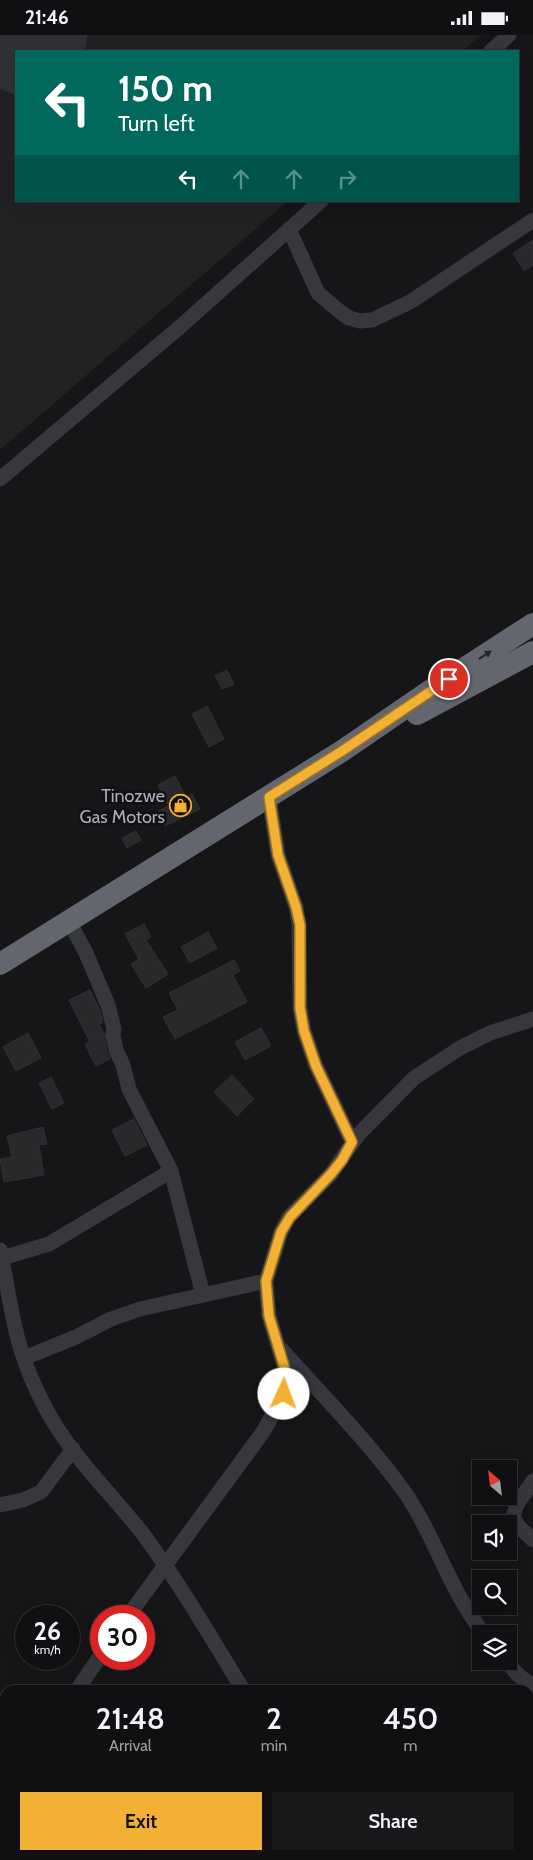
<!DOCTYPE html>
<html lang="en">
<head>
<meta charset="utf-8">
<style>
  :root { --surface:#101012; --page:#19191b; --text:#f1f3f6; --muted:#9c9d9f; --line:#303032; --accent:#f2b134 }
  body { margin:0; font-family:Cabin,sans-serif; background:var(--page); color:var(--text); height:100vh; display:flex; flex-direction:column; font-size:19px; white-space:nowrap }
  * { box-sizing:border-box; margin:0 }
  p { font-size:16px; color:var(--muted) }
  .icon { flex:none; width:28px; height:28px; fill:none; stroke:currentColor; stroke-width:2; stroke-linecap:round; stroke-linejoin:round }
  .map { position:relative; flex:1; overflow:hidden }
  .panel { position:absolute; left:0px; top:1650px; width:534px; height:175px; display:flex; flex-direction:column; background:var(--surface); border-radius:15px 15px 0 0; box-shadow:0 5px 20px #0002,0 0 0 1px var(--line) }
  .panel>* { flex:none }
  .top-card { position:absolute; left:15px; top:15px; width:504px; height:152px; border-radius:0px; box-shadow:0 5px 20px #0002,0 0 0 1px var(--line); background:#00695c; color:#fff; overflow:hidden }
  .needle { width:32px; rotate:332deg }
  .fabs { position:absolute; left:472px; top:1425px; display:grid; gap:10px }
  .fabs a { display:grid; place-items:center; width:45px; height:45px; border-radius:0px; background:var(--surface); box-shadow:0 5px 20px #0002,0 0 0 1px var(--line); font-size:25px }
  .speed { position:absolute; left:15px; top:1570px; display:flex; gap:10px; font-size:25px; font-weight:700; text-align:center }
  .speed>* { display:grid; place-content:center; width:65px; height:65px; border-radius:50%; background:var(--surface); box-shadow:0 5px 20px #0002,0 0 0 1px var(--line); line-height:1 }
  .speed small { font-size:12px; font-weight:400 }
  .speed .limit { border:8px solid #d22; background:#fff; color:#111 }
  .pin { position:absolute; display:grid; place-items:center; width:42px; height:42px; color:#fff; margin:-21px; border:2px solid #fff; border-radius:50%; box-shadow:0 1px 5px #0007 }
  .me { position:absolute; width:55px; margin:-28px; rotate:2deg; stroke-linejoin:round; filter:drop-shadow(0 0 4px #0008) }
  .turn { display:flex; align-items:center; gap:18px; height:105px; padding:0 20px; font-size:22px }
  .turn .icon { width:65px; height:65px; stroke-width:2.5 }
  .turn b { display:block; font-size:35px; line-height:42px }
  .lanes { display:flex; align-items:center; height:48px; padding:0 20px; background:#0003; justify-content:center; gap:25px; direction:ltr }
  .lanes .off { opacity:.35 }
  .eta { display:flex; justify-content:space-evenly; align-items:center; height:85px; text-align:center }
  .eta b { font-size:30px; font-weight:600; line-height:35px }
  .cta { display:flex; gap:10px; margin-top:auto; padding:10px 20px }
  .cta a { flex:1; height:58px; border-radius:0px; background:var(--accent); color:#111; font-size:20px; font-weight:600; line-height:58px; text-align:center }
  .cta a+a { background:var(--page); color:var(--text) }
  .status { display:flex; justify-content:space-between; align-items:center; height:35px; padding:0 25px; background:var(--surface); direction:ltr }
  .status svg { height:14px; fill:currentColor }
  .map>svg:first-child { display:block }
  .built { fill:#222225 }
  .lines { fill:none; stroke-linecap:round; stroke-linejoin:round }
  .runway { stroke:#303135; stroke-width:88 }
  .building { fill:#29292c; stroke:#303034 }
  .minor { stroke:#37383d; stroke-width:15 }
  .highway { stroke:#63666e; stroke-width:22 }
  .oneway { fill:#26262a }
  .route-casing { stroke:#9d7322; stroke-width:12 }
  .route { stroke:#f2b134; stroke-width:9 }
  .labels { text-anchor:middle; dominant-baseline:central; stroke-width:5; stroke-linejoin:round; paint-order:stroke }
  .poi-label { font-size:18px; fill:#a8adb8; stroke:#111113; text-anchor:end }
</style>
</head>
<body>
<div class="status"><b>21:46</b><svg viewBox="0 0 49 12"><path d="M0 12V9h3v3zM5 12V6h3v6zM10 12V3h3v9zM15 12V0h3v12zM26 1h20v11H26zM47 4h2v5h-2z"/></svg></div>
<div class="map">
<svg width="533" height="1825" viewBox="0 0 533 1825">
  <rect width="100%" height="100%" fill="#161618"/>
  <path class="built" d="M0,0H481L462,16H16V166H288L0,415Z"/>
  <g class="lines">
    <path class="runway" d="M24,16L43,0"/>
  </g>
  <g class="building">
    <path d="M533,205V230L524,236L513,218Z"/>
    <path d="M227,635L234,649L222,654L215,641Z"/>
    <path d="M207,671L224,704L209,712L192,679Z"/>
    <path d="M175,741L186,762L192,759L200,774L165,791L158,776L169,771L158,750Z"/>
    <path d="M136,796L141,805L127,813L122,803Z"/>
    <path d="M144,889L151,902L146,905L168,939L146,953L131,929L139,924L125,899Z"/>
    <path d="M208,897L217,913L190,928L181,912Z"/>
    <path d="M234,925L240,936L233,940L247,967L175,1004L163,982L178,975L169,958Z"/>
    <path d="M90,955L99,973L103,987L99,989L104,998L107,1017L110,1024L96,1031L85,1009L90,1007L69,965Z"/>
    <path d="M261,993L271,1011L245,1025L235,1007Z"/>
    <path d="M28,998L41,1023L16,1036L3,1012Z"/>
    <path d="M232,1040L254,1064L237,1081L214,1057Z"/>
    <path d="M51,1042L64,1068L52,1074L39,1048Z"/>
    <path d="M134,1084L147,1110L125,1121L112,1095Z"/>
    <path d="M43,1092L47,1109L39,1110L44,1140L4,1147L0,1124L12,1122L7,1101Z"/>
  </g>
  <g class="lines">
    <g class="minor">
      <path d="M491,16L509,0"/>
      <path d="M289,194L318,258L339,276L349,283L360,286L372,285L410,267L533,185"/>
      <path d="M0,444L181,291L321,166"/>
      <path d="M269,762L278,820L296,872L299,890L300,973L304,996L316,1031L352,1107"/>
      <path d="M69,886L86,918L108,970L114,994L113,1000L116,1015L123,1030L129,1054L171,1136L203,1260"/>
      <path d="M0,1215C7,1247 11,1282 21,1315C27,1335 36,1355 46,1374C71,1421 111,1458 143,1499C180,1549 211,1602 243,1655"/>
      <path d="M2,1223L49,1209L171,1136"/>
      <path d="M281,1314C323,1361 369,1407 406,1459C436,1503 449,1555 484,1599"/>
      <path d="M24,1323L76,1302L111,1284L140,1274L266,1246"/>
      <path d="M533,1446L517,1469L513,1482L519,1492L533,1505"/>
      <path d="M0,1470L23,1465L41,1457L73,1414"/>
      <path d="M128,1581L263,1397L284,1359L286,1344L284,1331L269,1281L266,1246L281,1197L289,1182L331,1139L358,1100L414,1043L460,1013L490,998L533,984"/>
      <path d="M506,1626L518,1640L533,1651"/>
      <path d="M77,1655L101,1620"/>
      <path d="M0,1747L5,1741"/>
      <path d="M307,1820L308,1825"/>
      <path d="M342,1820L345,1825"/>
    </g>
    <g class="highway">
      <path d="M417,679L533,617"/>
      <path d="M0,929L342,716L434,653L533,589"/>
    </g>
  </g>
  <defs><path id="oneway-solid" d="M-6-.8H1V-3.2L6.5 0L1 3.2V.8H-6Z" transform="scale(1.25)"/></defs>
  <use class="oneway" href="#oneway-solid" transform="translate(485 620) rotate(-33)"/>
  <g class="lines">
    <defs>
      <path id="route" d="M284,1359L286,1344L284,1331L269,1281L266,1246L281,1197L290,1182L331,1139L342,1125L352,1107L316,1031L304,996L300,973V890L296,872L278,820L269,762L342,716L449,644"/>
    </defs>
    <use href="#route" class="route-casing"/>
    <use href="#route" class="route"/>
  </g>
  <defs>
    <symbol id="shop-ring" viewBox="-11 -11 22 22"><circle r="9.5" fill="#111113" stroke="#f2b134" stroke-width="1.5"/><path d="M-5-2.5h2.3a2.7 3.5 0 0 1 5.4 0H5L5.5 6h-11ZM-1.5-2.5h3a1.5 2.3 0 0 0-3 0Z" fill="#f2b134"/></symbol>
  </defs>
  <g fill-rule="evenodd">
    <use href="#shop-ring" x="168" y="758" width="25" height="25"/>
  </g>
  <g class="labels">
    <g class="poi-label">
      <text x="165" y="761">Tinozwe<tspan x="165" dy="21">Gas Motors</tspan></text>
    </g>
  </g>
</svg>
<div class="fabs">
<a><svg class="needle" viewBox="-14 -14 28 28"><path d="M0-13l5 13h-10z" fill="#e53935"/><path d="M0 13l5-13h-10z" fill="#9c9d9f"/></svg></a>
<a><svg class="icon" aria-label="sound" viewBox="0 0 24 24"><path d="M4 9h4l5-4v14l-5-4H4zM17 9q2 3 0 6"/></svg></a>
<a><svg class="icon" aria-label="search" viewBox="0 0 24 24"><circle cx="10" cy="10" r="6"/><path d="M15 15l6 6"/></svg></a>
<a><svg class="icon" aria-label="layers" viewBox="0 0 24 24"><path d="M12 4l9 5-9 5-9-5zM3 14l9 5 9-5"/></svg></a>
</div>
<div class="speed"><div>26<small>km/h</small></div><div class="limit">30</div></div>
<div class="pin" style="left:449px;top:644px;background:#d93025"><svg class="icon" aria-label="arrive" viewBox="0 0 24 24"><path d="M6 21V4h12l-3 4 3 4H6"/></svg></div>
<svg class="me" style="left:284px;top:1359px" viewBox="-20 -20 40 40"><circle r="19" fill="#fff"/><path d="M0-13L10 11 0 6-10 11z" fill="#f2b134"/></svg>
<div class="top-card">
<div class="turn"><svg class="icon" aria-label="left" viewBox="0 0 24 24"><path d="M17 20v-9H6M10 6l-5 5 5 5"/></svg><div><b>150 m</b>Turn left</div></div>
<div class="lanes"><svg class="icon" aria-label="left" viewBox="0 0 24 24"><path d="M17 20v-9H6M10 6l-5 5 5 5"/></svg><svg class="icon off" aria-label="ahead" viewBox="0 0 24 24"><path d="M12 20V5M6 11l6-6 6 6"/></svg><svg class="icon off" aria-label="ahead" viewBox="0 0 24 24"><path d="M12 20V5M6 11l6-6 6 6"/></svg><svg class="icon off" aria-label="right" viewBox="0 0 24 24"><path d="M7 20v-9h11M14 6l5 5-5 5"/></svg></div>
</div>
<section class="panel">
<div class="eta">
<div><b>21:48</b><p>Arrival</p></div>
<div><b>2</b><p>min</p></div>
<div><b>450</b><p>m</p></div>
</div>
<div class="cta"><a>Exit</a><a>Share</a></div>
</section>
</div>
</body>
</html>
